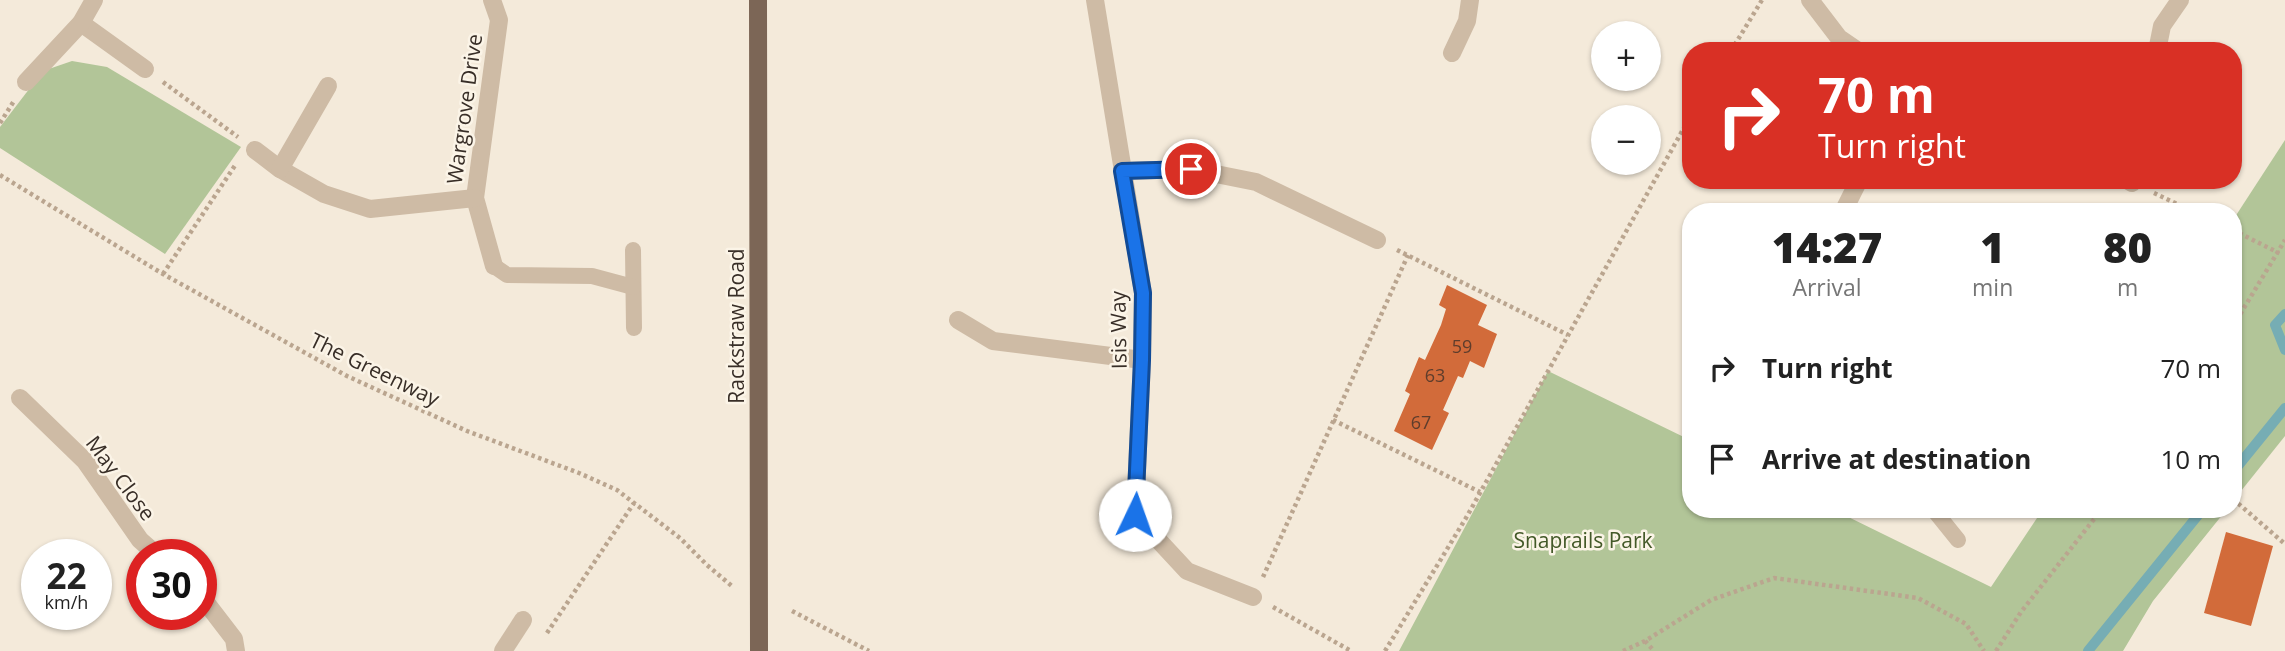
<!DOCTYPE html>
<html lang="en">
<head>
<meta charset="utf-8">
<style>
  :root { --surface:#fff; --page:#f6f6f6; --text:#222; --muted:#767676 }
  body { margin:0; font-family:"Open Sans",sans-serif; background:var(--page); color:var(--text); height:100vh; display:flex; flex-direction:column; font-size:26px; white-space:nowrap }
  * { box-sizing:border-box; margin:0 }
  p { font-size:23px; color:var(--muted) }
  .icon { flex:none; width:38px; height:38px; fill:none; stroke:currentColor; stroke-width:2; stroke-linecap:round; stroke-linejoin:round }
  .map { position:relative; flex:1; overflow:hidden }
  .details { position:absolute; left:1682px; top:203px; width:560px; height:315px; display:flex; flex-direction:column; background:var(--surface); border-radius:28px; box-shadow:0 2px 5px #0004 }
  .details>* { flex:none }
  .guide { position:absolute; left:1682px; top:42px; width:560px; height:147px; border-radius:28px; box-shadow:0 2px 5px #0004; background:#d93025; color:#fff; overflow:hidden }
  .fabs { position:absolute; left:1591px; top:21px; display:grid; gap:14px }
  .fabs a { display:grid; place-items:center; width:70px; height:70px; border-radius:50%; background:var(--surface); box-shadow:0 2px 5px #0004; font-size:35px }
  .speed { position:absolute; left:21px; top:539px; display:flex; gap:14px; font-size:35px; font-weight:700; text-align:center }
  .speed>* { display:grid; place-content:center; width:91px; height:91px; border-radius:50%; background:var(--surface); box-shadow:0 2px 5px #0004; line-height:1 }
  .speed small { font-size:18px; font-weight:400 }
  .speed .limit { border:10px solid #d22; background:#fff; color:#111 }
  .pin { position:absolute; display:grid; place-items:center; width:60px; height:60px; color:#fff; margin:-30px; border:4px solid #fff; border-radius:50%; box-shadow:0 2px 7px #0007 }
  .me { position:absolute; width:77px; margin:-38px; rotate:3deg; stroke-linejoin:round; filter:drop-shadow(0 0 5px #0008) }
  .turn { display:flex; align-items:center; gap:24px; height:147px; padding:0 21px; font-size:32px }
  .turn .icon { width:91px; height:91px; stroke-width:2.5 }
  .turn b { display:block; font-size:49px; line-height:60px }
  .eta { display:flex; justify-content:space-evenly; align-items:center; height:119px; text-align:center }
  .eta b { font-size:42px; font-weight:800; line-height:49px }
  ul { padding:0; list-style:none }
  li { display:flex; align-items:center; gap:21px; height:91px; padding:0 21px }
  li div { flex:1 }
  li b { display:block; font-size:26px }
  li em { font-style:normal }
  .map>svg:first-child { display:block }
  .green { fill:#b2c598 }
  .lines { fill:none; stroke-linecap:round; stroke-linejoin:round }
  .stream { stroke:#76adb4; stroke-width:10 }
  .building { fill:#d26b3a }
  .path { stroke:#baa58f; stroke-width:4.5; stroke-dasharray:3.5 3.5; stroke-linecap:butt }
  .service { stroke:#cebba5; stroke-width:16 }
  .minor { stroke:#cebba5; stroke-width:18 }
  .primary { stroke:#7c6656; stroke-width:18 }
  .route-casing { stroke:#114b97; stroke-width:18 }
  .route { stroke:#1a73e8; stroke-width:12 }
  .labels { text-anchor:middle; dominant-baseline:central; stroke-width:5; stroke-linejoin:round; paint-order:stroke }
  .number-label { font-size:18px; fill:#5e3d2c }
  .street-label { font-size:21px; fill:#382e27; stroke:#fbf4e7 }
  .park-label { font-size:21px; fill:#435928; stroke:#fbf4e7 }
</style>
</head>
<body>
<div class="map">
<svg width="2285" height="651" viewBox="0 0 2285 651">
  <rect width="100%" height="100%" fill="#f4eada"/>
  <g class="green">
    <path d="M72,61L107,67L241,147L165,254L0,148V127L43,71Z"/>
    <path d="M2285,140V436L2233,501V220Z"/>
    <path d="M1548,371L1690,440V509H1832L1991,587L2043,509H2227L2153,601L2123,651H1399Z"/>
  </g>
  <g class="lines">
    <g class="stream">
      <path d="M2285,314L2275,325L2285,350"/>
      <path d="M2233,472L2285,408"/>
      <path d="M2088,651L2203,509"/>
    </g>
  </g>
  <g class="building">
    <path d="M1447,285L1487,305L1478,325L1497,334L1484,368L1470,361L1463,378L1458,376L1443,410L1449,413L1432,450L1394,431L1410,394L1405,391L1419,357L1425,360L1441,325L1446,309L1439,305Z"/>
    <path d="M2226,532L2273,546L2251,626L2204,613Z"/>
  </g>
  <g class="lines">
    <g class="path">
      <path d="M1731,51L1762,0"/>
      <path d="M163,82L238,137"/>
      <path d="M0,123L14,101"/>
      <path d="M0,175L163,274L347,376L467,431L579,473L617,490L680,538L707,565L733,587"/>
      <path d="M2154,193L2194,212"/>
      <path d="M2233,230L2279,253"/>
      <path d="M1397,250L1568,335"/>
      <path d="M163,274L236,164"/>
      <path d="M2233,326L2285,240"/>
      <path d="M1333,420L1480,492"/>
      <path d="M2233,499L2285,544"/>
      <path d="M1263,577L1408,255"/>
      <path d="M1273,607L1351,651"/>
      <path d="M792,611L869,651"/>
      <path d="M547,633L634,503"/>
      <path d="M1645,641L1654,651"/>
      <path d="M1385,651L1466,518L1690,117"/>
      <path d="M1623,651L1645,641L1711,600L1774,578L1918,598L1966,624L1984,651"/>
      <path d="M1996,651L2021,612L2102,509"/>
    </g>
    <g class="service">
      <path d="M633,250L634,328"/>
      <path d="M494,266L507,275L592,276L633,287"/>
      <path d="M1933,509L1958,540"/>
    </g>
    <g class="minor">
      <path d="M492,0L499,20L475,198L494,266"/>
      <path d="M1095,0L1143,293L1142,360L1135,515L1187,571L1253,597"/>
      <path d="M1810,0L1839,38L1858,51"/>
      <path d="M81,23L145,69"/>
      <path d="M2157,51L2162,26L2180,0"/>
      <path d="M1452,53L1467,21L1470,0"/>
      <path d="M26,82L81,23L94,0"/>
      <path d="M255,150L280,169L324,194L370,209L475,198"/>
      <path d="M280,169L328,86"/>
      <path d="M1122,171L1191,169L1256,182L1377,240"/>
      <path d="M2127,180L2132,183V180"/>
      <path d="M1843,212L1859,180"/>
      <path d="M958,320L993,341L1142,360"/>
      <path d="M20,398L85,461L140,540L157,555"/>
      <path d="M201,596L234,639L236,651"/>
      <path d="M503,651L523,620"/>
    </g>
    <path class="primary" d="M758,0L759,651"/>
  </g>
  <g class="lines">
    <defs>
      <path id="route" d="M1135,515L1142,360L1143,293L1122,171L1191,169"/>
    </defs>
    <use href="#route" class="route-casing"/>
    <use href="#route" class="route"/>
  </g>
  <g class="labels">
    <g class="number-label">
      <text x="1462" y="346">59</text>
      <text x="1435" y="375">63</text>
      <text x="1421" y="422">67</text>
    </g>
    <g class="street-label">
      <text transform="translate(464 109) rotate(-82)">Wargrove Drive</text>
      <text transform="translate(736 326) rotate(-90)">Rackstraw Road</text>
      <text transform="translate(1118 330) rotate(-91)">Isis Way</text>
      <text transform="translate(375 369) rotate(26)">The Greenway</text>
      <text transform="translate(121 478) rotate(53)">May Close</text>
    </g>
    <g class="park-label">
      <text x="1583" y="540">Snaprails Park</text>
    </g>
  </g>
</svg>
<div class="fabs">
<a>+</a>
<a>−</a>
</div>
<div class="speed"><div>22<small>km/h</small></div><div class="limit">30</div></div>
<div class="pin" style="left:1191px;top:169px;background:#d93025"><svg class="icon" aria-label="arrive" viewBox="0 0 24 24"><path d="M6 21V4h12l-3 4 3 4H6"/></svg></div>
<svg class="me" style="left:1135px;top:515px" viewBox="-20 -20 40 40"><circle r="19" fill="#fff"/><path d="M0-13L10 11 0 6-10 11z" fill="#1a73e8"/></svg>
<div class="guide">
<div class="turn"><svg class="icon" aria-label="right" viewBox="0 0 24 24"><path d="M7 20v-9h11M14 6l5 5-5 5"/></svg><div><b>70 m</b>Turn right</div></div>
</div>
<section class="details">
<div class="eta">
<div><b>14:27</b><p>Arrival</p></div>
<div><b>1</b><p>min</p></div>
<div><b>80</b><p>m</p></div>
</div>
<ul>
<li><svg class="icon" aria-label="right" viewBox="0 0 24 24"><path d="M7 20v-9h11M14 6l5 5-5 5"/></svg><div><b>Turn right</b></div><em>70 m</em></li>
<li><svg class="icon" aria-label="arrive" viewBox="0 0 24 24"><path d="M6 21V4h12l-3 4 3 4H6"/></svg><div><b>Arrive at destination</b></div><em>10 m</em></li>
</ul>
</section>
</div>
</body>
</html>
